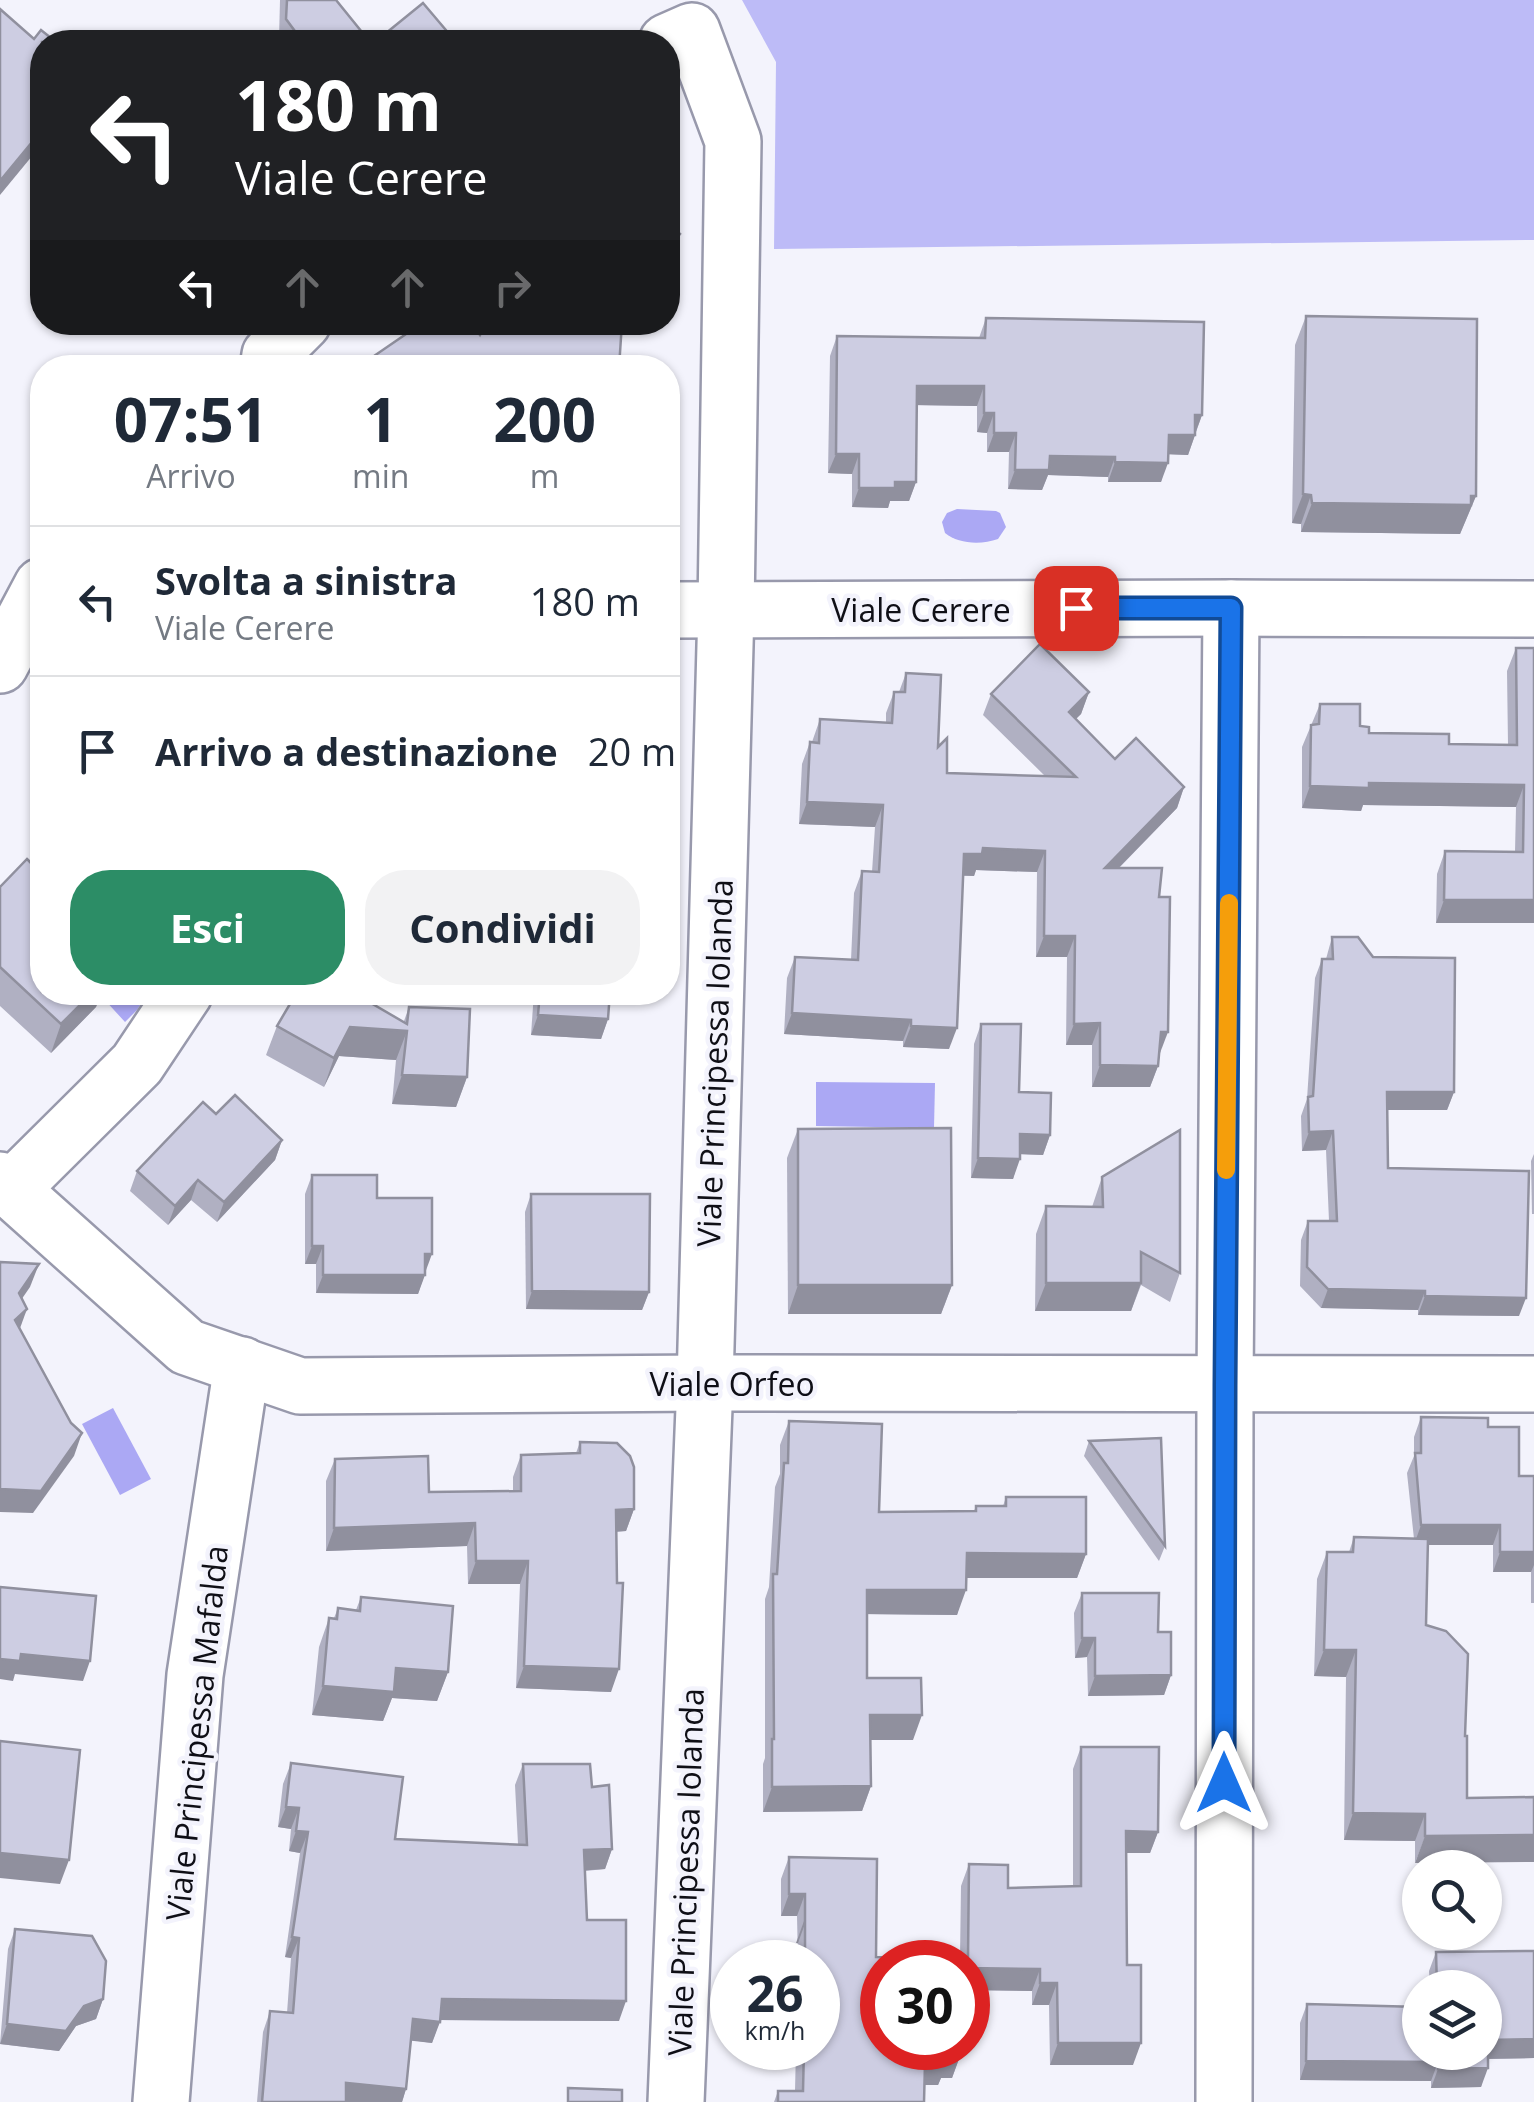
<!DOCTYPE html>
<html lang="it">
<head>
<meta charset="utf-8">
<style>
  :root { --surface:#fff; --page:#f2f2f3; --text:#1f2937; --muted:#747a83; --line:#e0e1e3; --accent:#2c8d66 }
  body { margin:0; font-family:"Open Sans",sans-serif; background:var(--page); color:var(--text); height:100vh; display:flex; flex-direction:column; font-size:38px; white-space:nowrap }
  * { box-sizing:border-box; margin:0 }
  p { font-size:32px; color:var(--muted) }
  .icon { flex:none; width:55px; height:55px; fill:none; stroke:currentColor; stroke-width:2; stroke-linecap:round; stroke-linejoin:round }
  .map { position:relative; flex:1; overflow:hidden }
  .drawer { position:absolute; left:30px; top:355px; width:650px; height:650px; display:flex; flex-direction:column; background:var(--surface); border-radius:40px; box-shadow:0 2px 8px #0004 }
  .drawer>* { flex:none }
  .top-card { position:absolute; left:30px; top:30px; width:650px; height:305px; border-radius:40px; box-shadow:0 2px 8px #0004; background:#202124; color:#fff; overflow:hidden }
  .fabs { position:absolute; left:1402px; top:1850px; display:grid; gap:20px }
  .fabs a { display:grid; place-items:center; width:100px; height:100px; border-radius:50%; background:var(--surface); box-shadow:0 2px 8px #0004; font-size:50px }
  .speed { position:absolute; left:710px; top:1940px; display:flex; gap:20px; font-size:50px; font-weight:700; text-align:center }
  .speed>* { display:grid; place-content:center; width:130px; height:130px; border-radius:50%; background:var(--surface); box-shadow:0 2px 8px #0004; line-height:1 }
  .speed small { font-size:25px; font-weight:400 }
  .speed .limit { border:15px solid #d22; background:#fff; color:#111 }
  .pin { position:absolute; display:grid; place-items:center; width:85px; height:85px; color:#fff; margin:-42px; border-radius:20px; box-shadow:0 5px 15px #0006 }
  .me { position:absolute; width:110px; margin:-55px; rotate:0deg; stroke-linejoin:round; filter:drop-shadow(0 0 8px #0008) }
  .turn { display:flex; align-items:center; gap:35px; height:210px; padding:0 40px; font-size:45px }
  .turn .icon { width:130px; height:130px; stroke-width:2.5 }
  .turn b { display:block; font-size:70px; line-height:85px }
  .lanes { display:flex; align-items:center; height:95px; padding:0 40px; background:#0003; justify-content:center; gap:50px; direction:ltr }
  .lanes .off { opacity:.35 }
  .eta { display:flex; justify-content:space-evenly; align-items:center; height:170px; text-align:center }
  .eta b { font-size:60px; font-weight:700; line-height:70px }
  .button { display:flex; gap:20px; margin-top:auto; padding:20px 40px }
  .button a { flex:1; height:115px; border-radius:40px; background:var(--accent); color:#fff; font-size:40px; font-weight:700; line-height:115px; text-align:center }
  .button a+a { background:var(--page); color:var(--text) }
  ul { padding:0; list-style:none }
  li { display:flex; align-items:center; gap:30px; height:150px; padding:0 40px; border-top:2px solid var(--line) }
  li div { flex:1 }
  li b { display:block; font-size:38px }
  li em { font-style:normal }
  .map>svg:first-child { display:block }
  .green { fill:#bdbbf7 }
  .water { fill:#aba8f4 }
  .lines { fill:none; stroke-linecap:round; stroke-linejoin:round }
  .minor-casing { stroke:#9899ac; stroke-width:60 }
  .minor { stroke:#fff; stroke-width:55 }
  .wall { fill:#b0b0c2 }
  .shaded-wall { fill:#90909e }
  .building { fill:#cdcde2; stroke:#90909e; stroke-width:2.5 }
  .route-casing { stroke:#114b97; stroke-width:25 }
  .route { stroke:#1a73e8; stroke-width:18 }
  .slow { stroke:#f59e0b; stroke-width:18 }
  .labels { text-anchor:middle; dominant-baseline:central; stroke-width:9; stroke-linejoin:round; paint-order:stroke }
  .street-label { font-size:32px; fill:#0f0f16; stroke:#f3f3fc }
</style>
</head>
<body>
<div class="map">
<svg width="1534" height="2102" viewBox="0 0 1534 2102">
  <rect width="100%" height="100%" fill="#f3f3fc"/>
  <path class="green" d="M742,0H1534V240L774,249L776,62Z"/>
  <g class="water">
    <path d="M957,509L996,511L1000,513L1006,527L998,539C981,545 958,544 945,533L942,522L947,513Z"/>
    <path d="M107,993V992L148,993L137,1010L125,1022L103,998Z"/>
    <path d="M816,1082L935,1083L934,1128L816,1126Z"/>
    <path d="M113,1408L151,1479L120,1495L82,1424Z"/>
  </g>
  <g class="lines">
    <defs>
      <g id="minor">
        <path d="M667,42L692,31L733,141L726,609L705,1383L676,2102"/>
        <path d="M268,368L270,355L303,322"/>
        <path d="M668,610L1231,608L1534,609"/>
        <path d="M0,665L42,586"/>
        <path d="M0,1180L187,1347L300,1386L705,1383L1534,1384"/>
        <path d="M11,1189L137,1064L185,992"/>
        <path d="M161,2102L195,1675L242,1365"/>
        <path d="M1224,2102L1225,1385L1231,608"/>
      </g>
    </defs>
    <use href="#minor" class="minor-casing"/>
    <use href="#minor" class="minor"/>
  </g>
  <g class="wall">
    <path d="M280,0H336L370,42H282L279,39Z"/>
    <path d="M1306,316L1476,496L1460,534L1301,532V524L1292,523L1295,345Z"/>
    <path d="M986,318L1202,415L1188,455L1168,454L1161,482H1108V477L1048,475L1042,490L1008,489L1009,452H987V433L977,432V406L917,405L916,482L909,501H890L888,508L852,507V474L828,473L830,356L837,336L979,338Z"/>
    <path d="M405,327L480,335L621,336L619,368H370L374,356L402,337Z"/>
    <path d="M1516,648H1534V923H1436L1437,874L1445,851L1515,852L1516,807L1363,805L1361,811L1302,808V747L1320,704L1360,726L1369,733L1449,744L1508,745L1507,671Z"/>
    <path d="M906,673L938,747L947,773L1045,776L983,715L991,694L1089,692L1081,714L1076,719L1115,759L1184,787L1177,808L1119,868L1159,897L1160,1053L1158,1066L1150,1087H1092V1045H1066L1067,957H1036L1037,872L976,870L974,876H963L949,1049L903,1047V1041L784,1034L787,978L795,957L851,960L854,893L862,871L872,872L875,827L799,824L802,764L810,742H812L820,719L886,723V713L894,692H899Z"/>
    <path d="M42,765V792L35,786Z"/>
    <path d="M0,887L42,992H102L96,1007L51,1053L0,1006Z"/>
    <path d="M1332,937L1454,1092L1447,1110H1387L1388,1168L1519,1316L1418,1315V1310L1321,1308L1300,1286L1301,1240L1308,1221H1329L1326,1150L1302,1151L1301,1116L1307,1099L1315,978L1322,959H1326Z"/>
    <path d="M534,992H610L608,1019L601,1039L531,1035Z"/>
    <path d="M409,1007L467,1077L456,1107L392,1104L396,1060L339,1056L324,1087L266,1055L277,1026L404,1021Z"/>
    <path d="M981,1024L1019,1092L1050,1135L1043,1155L1020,1154L1013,1179L971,1178L974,1044Z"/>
    <path d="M216,1114L282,1140L275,1160L217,1222L191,1200L168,1225L130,1191L137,1171Z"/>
    <path d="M798,1129L952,1285L941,1314H788L787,1158Z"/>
    <path d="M1534,1154V1214H1532L1531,1161Z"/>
    <path d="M312,1175L377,1198L425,1273L418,1294L316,1293V1264H305V1194Z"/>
    <path d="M1102,1177L1180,1273L1170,1302L1141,1285L1131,1311H1035L1036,1234L1046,1206L1092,1207Z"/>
    <path d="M531,1194L649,1292L642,1310L526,1309L525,1212Z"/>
    <path d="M1421,1417L1488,1427L1519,1476H1534V1603H1531V1572H1493V1545H1428L1426,1625L1465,1736L1415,1863V1841L1344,1840L1346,1677L1314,1676L1317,1579L1327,1552H1349L1354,1537L1414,1539L1407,1473L1414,1456V1437Z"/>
    <path d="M789,1421L879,1512L974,1511L976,1506H1003L1006,1497L1086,1554L1077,1578H966L957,1615L867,1614V1678L913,1740H871V1786L862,1811L763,1812V1764L765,1758V1599L769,1587L775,1487L780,1474V1445Z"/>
    <path d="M1089,1441L1165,1546L1159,1561L1084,1456Z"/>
    <path d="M580,1442L634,1509L626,1531L616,1532L611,1692L516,1688L520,1584H468L467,1546L326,1551V1481L335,1459L429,1492L513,1491V1477L521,1455L576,1453Z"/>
    <path d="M1082,1593L1158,1632L1171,1675L1164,1695L1088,1696L1087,1657L1075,1658L1074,1613Z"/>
    <path d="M361,1597L448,1672L437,1701L392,1698L383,1721L312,1715L319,1647L329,1618H334L338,1608L356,1610Z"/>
    <path d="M1081,1747L1158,1832L1150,1853H1126L1127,1965L1133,2065H1050L1049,2005H1032V1991L969,1990L882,1962L960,2056L952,2078H941L938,2085H925L924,2102H774L778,2091H795L796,2048H818V1962H798L797,1916H781V1879L789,1857L876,1957L960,1958L961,1886L969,1864L1008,1888L1073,1886V1769Z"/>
    <path d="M291,1763L395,1839L518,1844L515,1785L523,1764L592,1787L612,1849L605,1869L585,1871L587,1920L619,2021L440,2020L432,2043L411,2040L406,2089L402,2102H257L263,2032L270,2011L287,2013L291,1958L285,1957L300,1853L289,1851L291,1829L278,1827L283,1784Z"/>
    <path d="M15,1929L103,1999L96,2019L76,2026L59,2051L0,2044L8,1949Z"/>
    <path d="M1534,1951V2058L1488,2059L1481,2087L1431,2088V2081L1300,2080V2023L1307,2004L1420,2052L1485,1988H1430L1429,1971L1436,1952Z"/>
  </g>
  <g class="shaded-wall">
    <path d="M42,130V144L0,195V181Z"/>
    <path d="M680,234L672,257L668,250Z"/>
    <path d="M676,257L668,280V267Z"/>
    <path d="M622,322H632L613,345Z"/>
    <path d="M917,386H984L977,406L910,405Z"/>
    <path d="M984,413H994L987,433L977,432Z"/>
    <path d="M1195,415H1202L1195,434Z"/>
    <path d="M994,433H1016L1009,452H987Z"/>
    <path d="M1169,435H1195L1188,455L1161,454Z"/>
    <path d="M836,454H859L852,474L828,473Z"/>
    <path d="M1050,456L1115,457L1108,477L1048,475L1042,490L1008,489L1015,470Z"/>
    <path d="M1115,462L1168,463L1161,482H1108Z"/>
    <path d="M895,482H916L909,501H890L888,508L852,507L859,488Z"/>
    <path d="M1303,494L1311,495L1301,524L1292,523Z"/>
    <path d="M1471,496H1476L1460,534L1301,532L1312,503Z"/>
    <path d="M1089,692L1081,714L1061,733L1069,712Z"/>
    <path d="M1369,783L1524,785L1516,807L1363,805L1361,811L1302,808L1310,786Z"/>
    <path d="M1184,787L1177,808L1097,890L1105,868Z"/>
    <path d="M807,802L883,805L875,827L799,824Z"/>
    <path d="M983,848L1045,851L1037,872L976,870L974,876L956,875L964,854Z"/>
    <path d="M1444,900H1534V923H1436Z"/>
    <path d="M1044,936H1075L1067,957H1036Z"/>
    <path d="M93,992H102L96,1007L51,1053L61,1024Z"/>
    <path d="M792,1013L911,1020L903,1041L784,1034Z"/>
    <path d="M538,1015L608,1019L601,1039L531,1035Z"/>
    <path d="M1100,1023L1092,1045H1066L1074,1024Z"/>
    <path d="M911,1026L957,1028L949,1049L903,1047Z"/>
    <path d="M350,1027L407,1031L396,1060L339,1056L324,1087L334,1058Z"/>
    <path d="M1161,1032H1168L1160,1053H1153Z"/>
    <path d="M1100,1065L1158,1066L1150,1087H1092Z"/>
    <path d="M402,1075L467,1077L456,1107L392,1104Z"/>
    <path d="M1387,1092H1454L1447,1110H1380Z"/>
    <path d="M1333,1131L1326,1150L1302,1151L1309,1132Z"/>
    <path d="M1020,1134L1050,1135L1043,1155L1013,1154Z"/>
    <path d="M282,1140L275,1160L217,1222L224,1202Z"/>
    <path d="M978,1158L1020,1159L1013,1179L971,1178Z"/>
    <path d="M198,1180L191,1200L168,1225L175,1206Z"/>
    <path d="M312,1246H323L316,1264H305Z"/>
    <path d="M425,1254H432L425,1273Z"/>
    <path d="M39,1264L30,1287L10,1316L19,1293Z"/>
    <path d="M323,1275H425L418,1294L316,1293Z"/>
    <path d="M1046,1283H1141L1131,1311H1035Z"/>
    <path d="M798,1285H952L941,1314H788Z"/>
    <path d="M1328,1289L1425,1291L1418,1310L1321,1308Z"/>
    <path d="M532,1291L649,1292L642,1310L526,1309Z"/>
    <path d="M1425,1296L1526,1298L1519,1316L1418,1315Z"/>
    <path d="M27,1309L19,1331L15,1320Z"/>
    <path d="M82,1433L74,1456L33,1513L0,1512V1489Z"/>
    <path d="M634,1509L626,1531L608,1532L616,1510Z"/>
    <path d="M475,1523L467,1546L326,1551L334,1528Z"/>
    <path d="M1421,1525H1500L1493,1545H1414Z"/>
    <path d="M1500,1552H1534V1565L1531,1572H1493Z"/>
    <path d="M967,1553L1086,1554L1077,1578H958Z"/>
    <path d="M476,1561H528L520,1584H468Z"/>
    <path d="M867,1590H966L957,1615L858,1614Z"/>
    <path d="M1082,1638H1095L1087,1657L1075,1658Z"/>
    <path d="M1324,1650H1356L1346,1677L1314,1676Z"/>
    <path d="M21,1654L90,1661L83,1681L15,1674L13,1681L0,1679V1659Z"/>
    <path d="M524,1666L619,1669L611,1692L516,1688Z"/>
    <path d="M396,1668L448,1672L437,1701L392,1698L383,1721L312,1715L323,1686Z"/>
    <path d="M1171,1675L1164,1695L1088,1696L1095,1676Z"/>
    <path d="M870,1715H922L913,1740H861Z"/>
    <path d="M871,1786L862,1811L763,1812L772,1787Z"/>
    <path d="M286,1807L299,1808L291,1829L278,1827Z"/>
    <path d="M1353,1813L1425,1814L1415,1841L1344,1840Z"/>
    <path d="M296,1831L308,1832L300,1853L289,1851Z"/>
    <path d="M1126,1831L1158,1832L1150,1853H1118Z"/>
    <path d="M1534,1835V1862L1415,1863L1425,1836Z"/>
    <path d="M612,1849L605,1869L576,1871L584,1850Z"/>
    <path d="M0,1853L69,1860L60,1884L0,1878Z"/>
    <path d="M789,1894H805L797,1916H781Z"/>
    <path d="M804,1921H806L798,1943H796Z"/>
    <path d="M292,1937L299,1938L291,1958L285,1957Z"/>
    <path d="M970,1968L1040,1969L1032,1991L968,1990Z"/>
    <path d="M1040,1983H1057L1049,2005H1032Z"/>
    <path d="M103,1999L96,2019L76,2026L59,2051L0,2044L7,2024L84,2006Z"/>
    <path d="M442,1999L626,2001L619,2021L435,2020Z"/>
    <path d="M413,2019L440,2022L432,2043L405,2040Z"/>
    <path d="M1534,2039V2058L1481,2059L1488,2040Z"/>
    <path d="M1058,2043H1141L1133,2065H1050Z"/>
    <path d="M946,2056H960L952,2078H941L938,2085H917L925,2063Z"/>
    <path d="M1306,2061L1438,2062L1431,2081L1300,2080Z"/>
    <path d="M1488,2068L1481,2087L1431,2088L1438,2069Z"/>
    <path d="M346,2083L406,2089L402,2102H339Z"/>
  </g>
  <g class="building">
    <path d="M287,0H336L370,42H303L286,19Z"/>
    <path d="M423,3L456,42H375Z"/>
    <path d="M0,9L34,39L41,30L56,42H42V130L0,181Z"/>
    <path d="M668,223L680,234L668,250Z"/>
    <path d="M668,251L676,257L668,267Z"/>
    <path d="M1306,316L1477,319L1476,496H1471V505L1312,503L1311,495L1303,494Z"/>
    <path d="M986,318L1204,322L1202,415H1195V435H1169L1168,463L1115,462V457L1050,456L1049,470H1015L1016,433H994V413H984V386H917L916,482H895V488H859V454H836L837,336L985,338Z"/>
    <path d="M411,322H470L480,335L488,322H622L619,368H383L374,356L409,332L405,327Z"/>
    <path d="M1040,644L1089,692L1069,712L1115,759L1136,738L1184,787L1105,868H1162L1159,897H1170L1168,1032H1161L1158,1066L1100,1065V1023L1074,1024L1075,936H1044L1045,851L983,848L982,854H964L957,1028L911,1026V1020L792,1013L795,957L858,960L862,871L879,872L883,805L807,802L810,742L819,743L820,719L892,723L894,692H905L906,673L941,675L938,747L947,738V773L1076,777L991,694Z"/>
    <path d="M1516,648H1534V900H1444L1445,851L1523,852L1524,785L1369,783V788L1310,786L1311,725L1319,724L1320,704H1360V726L1369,727V733L1449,734V744L1517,745Z"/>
    <path d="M668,730L675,732L668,802Z"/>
    <path d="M27,859L42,874V992H93L61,1024L0,967V887Z"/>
    <path d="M1332,937H1358L1373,957L1455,958L1454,1092H1387L1388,1168L1529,1171L1526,1298L1425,1296V1291L1328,1289L1307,1267L1308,1221H1337L1333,1131L1309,1132L1308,1097L1313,1096L1322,959H1333Z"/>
    <path d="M297,992H352L407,1024L409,1007L470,1009L467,1077L402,1075L407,1031L350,1027L334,1058L277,1026Z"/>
    <path d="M540,992H610L608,1019L538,1015Z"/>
    <path d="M981,1024H1021L1019,1092L1051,1093L1050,1135L1020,1134V1159L978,1158Z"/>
    <path d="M235,1095L282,1140L224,1202L198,1180L175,1206L137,1171L203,1102L216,1114Z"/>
    <path d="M951,1128L952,1285H798V1129Z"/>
    <path d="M1180,1130V1273L1141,1252V1283H1046V1206L1103,1207L1102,1177Z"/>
    <path d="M312,1175H377V1198H432V1254H425V1275H323V1246H312Z"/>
    <path d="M531,1194H650L649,1292L532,1291Z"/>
    <path d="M0,1262L39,1264L19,1293L27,1309L15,1320L71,1423L82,1433L41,1491L0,1489Z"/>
    <path d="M1421,1417L1488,1418V1427H1519V1476H1534V1552H1500V1525H1421L1415,1453H1421Z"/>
    <path d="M789,1421L882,1424L879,1512L976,1511V1506H1006V1497H1086V1554L967,1553L966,1590H867V1678H921L922,1715H870L871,1786L772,1787V1739H774L773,1574H777L784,1463H788Z"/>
    <path d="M1161,1438L1165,1546L1089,1441Z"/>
    <path d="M580,1442L617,1443L630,1456L634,1467V1509L616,1510L617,1583H623L619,1669L524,1666L528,1561H476L475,1523L334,1528L335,1459L428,1456L429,1492L521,1491V1455L580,1453Z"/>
    <path d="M1354,1537L1428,1539L1426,1625L1446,1631L1468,1654L1465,1736H1467V1798L1534,1797V1835L1425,1836V1814L1353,1813L1356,1650H1324L1327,1552H1353Z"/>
    <path d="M0,1587L96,1596L90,1661L21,1654L20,1661L0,1659Z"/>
    <path d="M1082,1593H1159L1158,1632H1171V1675L1095,1676V1638H1082Z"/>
    <path d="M361,1597L453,1606L448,1672L396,1668L394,1692L323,1686L329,1618L337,1619L338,1608L360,1611Z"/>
    <path d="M0,1741L80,1750L69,1860L0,1853Z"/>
    <path d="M1081,1747H1159L1158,1832L1126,1831L1127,1965H1141V2043H1058L1057,1983H1040V1969L970,1968L968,2017V1962H882V2048H960V2056H946V2063H925L924,2102H778V2091H803L804,2048H818V1962H805V1894H789V1857L877,1859L876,1957L968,1959L969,1864L1008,1865V1888L1081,1886Z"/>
    <path d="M291,1763L403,1777L395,1839L527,1845L523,1764H590L592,1787L609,1785L612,1849L584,1850L587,1920H626V2001L442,1999L440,2022L413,2019L406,2089L346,2083V2102H262L270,2011L293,2013L299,1938L292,1937L308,1832L296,1831L299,1808L286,1807Z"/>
    <path d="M15,1929L92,1936L106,1961L103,1999L84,2006L66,2031L7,2024Z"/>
    <path d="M1534,1951V2039L1488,2040V2068L1438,2069V2062L1306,2061L1307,2004L1420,2007V2052H1485V1988H1437L1436,1952Z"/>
    <path d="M568,2088L622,2090V2102H568Z"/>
  </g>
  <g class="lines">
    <defs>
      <path id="route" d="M1076,608H1231L1225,1385L1224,1783"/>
    </defs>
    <use href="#route" class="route-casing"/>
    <use href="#route" class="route"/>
    <path class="slow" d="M1226,1170L1229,903"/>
  </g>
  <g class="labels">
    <g class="street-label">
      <text x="921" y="609">Viale Cerere</text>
      <text transform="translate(714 1063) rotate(-88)">Viale Principessa Iolanda</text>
      <text x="732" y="1383">Viale Orfeo</text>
      <text transform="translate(196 1733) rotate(-84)">Viale Principessa Mafalda</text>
      <text transform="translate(685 1872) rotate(-88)">Viale Principessa Iolanda</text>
    </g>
  </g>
</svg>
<div class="fabs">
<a><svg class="icon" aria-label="search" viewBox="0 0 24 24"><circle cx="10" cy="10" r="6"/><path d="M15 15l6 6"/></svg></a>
<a><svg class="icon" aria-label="layers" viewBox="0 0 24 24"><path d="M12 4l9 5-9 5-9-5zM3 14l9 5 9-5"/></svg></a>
</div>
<div class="speed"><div>26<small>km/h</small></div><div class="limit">30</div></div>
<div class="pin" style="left:1076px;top:608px;background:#d93025"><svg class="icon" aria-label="arrive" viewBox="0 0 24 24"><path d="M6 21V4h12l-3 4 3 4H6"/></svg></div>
<svg class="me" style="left:1224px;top:1783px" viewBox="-20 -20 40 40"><path d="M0-17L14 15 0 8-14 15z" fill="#1a73e8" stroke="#fff" stroke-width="4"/></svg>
<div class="top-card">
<div class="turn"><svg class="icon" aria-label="left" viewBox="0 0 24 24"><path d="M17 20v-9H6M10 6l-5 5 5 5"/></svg><div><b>180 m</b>Viale Cerere</div></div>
<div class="lanes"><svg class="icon" aria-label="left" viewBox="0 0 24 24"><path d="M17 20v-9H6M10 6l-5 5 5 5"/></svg><svg class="icon off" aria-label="ahead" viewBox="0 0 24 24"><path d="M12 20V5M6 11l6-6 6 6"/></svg><svg class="icon off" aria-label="ahead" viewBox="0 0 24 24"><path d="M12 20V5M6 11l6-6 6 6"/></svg><svg class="icon off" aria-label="right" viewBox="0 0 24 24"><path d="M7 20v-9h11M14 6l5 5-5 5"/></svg></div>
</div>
<section class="drawer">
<div class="eta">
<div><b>07:51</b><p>Arrivo</p></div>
<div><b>1</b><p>min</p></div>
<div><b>200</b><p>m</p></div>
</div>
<ul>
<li><svg class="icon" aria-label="left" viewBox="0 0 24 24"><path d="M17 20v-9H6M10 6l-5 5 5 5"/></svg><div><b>Svolta a sinistra</b><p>Viale Cerere</p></div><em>180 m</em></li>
<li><svg class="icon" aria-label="arrive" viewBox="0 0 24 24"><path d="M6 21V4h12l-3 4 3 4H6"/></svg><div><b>Arrivo a destinazione</b></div><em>20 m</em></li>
</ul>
<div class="button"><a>Esci</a><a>Condividi</a></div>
</section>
</div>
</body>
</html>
